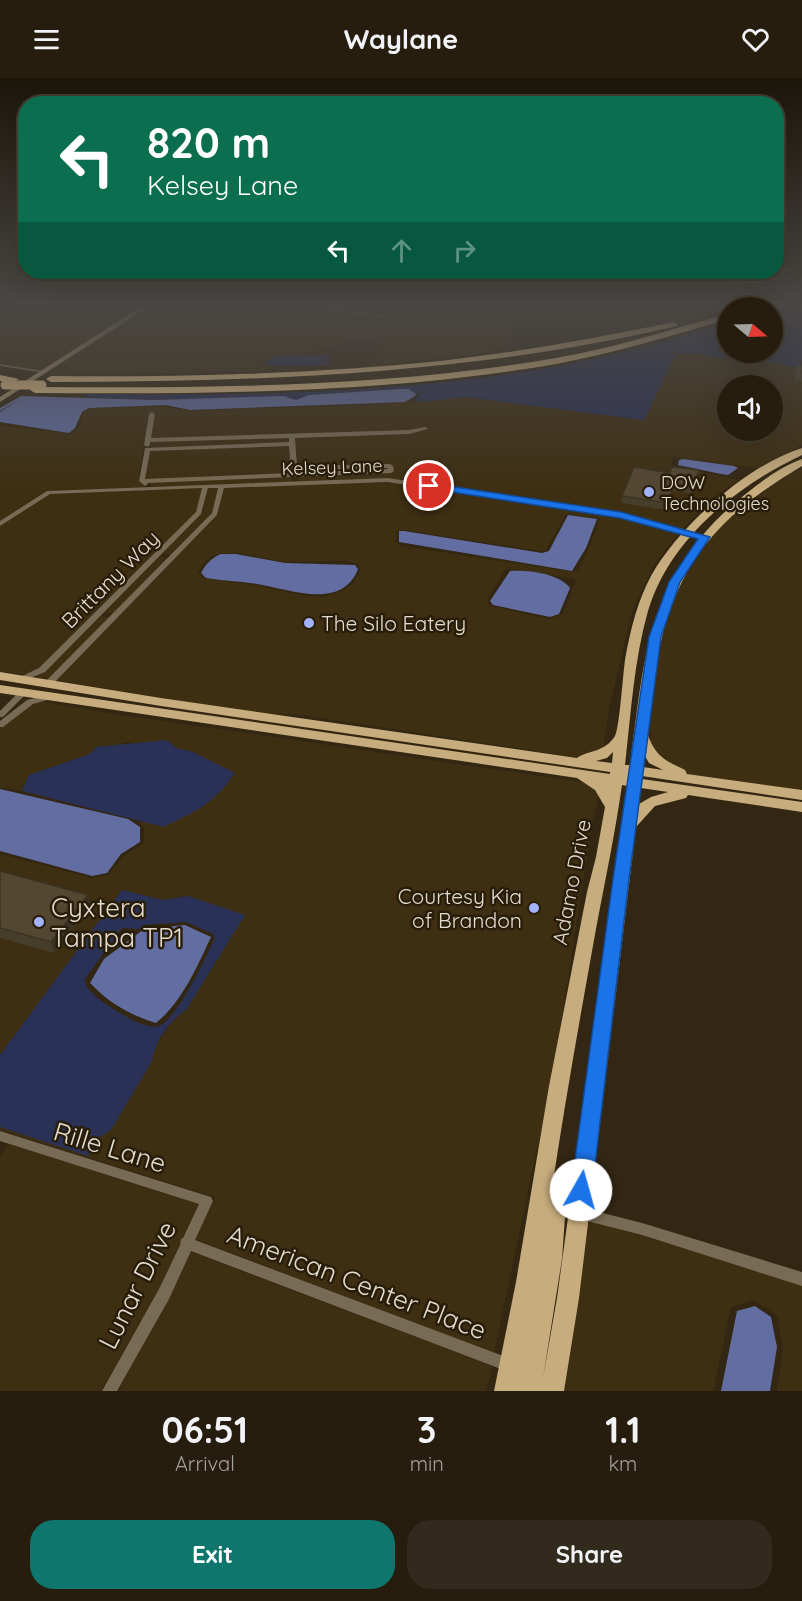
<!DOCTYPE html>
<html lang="en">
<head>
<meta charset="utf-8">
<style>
  :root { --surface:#261d0e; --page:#322a1c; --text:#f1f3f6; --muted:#a4a29e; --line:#423b2e; --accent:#0f766e }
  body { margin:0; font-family:Quicksand,sans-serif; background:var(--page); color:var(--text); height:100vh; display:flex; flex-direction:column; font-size:22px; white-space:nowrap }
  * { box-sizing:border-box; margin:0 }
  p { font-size:20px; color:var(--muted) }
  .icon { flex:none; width:33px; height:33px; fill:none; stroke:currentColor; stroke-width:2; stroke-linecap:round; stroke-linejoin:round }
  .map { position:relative; height:1313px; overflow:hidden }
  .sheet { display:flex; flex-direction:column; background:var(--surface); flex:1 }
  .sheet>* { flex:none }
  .hud { position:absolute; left:18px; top:18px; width:766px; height:183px; border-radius:24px; box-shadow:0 6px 24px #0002,0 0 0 2px var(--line); background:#0b6e4f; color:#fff; overflow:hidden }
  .needle { width:39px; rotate:109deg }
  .fabs { position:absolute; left:717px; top:219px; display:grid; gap:12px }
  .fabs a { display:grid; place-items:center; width:66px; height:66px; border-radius:50%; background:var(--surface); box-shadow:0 6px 24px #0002,0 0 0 2px var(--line); font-size:30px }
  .pin { position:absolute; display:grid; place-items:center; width:51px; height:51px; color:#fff; margin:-26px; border:3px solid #fff; border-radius:50%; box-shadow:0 2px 6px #0007 }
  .me { position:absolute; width:66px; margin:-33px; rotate:7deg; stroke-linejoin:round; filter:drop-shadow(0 0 4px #0008) }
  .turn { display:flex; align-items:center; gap:21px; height:126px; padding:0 30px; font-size:27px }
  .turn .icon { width:78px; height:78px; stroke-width:2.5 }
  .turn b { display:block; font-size:42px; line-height:51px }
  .lanes { display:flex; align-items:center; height:57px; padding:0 30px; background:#0003; justify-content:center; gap:30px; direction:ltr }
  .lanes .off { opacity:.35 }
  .eta { display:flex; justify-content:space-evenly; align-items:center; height:102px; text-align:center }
  .eta b { font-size:36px; font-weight:700; line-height:42px }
  .action { display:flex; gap:12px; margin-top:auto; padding:12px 30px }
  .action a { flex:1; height:69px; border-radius:24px; background:var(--accent); color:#fff; font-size:24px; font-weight:700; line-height:69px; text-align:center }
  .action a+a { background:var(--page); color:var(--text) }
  header { display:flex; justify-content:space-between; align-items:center; height:78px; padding:0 30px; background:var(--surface); font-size:27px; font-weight:700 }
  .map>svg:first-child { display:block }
  .built { fill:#3e2f13; fill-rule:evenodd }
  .green { fill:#2a3156; fill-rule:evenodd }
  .water { fill:#626da1 }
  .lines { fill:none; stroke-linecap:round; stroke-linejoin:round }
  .street { fill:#786b55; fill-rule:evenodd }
  .secondary { fill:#a48f6c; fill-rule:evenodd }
  .primary { fill:#c7ac7d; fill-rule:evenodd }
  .highway { fill:#e6c58d; fill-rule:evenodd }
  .highway-bridge { stroke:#e6c58d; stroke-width:9 }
  .wall { fill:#473d2b }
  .shaded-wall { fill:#3a3223 }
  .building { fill:#534732; stroke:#3a3223; stroke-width:1.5 }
  .route { fill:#1a73e8; stroke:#114b97; stroke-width:1.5 }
  .poi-dot { fill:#a2b2fd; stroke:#281d09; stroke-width:2 }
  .labels { text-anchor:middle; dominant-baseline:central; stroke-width:5; stroke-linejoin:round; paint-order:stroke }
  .far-street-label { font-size:18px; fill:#e3dbcf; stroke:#281d09 }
  .far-poi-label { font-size:18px; fill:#e3dbcf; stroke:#281d09; text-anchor:start }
  .street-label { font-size:21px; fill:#e3dbcf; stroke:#281d09 }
  .poi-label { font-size:21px; fill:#e3dbcf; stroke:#281d09; text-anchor:start }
  .near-poi-label { font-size:26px; fill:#e3dbcf; stroke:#281d09; text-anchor:start }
  .near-street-label { font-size:26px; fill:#e3dbcf; stroke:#281d09 }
</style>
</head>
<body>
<header><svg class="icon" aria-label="menu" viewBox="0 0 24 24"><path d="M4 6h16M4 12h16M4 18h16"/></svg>Waylane<svg class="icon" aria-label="heart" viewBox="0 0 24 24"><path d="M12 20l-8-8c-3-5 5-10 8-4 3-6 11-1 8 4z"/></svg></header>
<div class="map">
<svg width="802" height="1313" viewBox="0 0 802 1313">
  <rect width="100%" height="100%" fill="#332713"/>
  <g class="built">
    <path d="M0,228H145L43,292L0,286Z"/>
    <path d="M152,228H430L426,233L519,243L498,272L446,280L373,288L379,262L359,259L314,274L271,278L258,288L264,286L276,288L269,293L40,298Z"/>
    <path d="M688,275L736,282L743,281L744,278L731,275H754L765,282L801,291L802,287V367L757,390L672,379V387L739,402L712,420L682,452L621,436L389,400L298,404V398L394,393L393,388L297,389L295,359L409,355L428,352L426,350L408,353L151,361L155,335H149L138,402L146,410L46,413L0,443V347L70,356L78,350L84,334L89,331L166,328L171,331L190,333L372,327L466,319L644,342L675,277ZM728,308H772V352H728Z"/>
    <path d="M289,359V365L150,370L151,363Z"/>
    <path d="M289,367L291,396L145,402L149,372Z"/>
    <path d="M802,390V713L690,696L673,690L658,681L649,665L652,624L662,561L677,512L703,471L725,443L788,397Z"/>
    <path d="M292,398V404L153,409L147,404Z"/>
    <path d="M396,404L620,439L680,454L654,486L632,534L609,631L603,672L575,679L302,637L260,635L218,629L56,602L218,437L224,410ZM566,436L600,441L589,470L578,492L573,494L402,468L396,464V453L404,452L542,473L546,472ZM220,475H237L285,484L345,483L357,486L361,491L353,506L340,514L322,519L305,518L255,507L203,500L198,495L202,487L210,479ZM510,491L576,501L563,536L550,541L490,528L487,522L505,492Z"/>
    <path d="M202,410L196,435L38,591L25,597L0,593V448L50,415Z"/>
    <path d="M208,410H218L211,436L171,477L162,475L202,435Z"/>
    <path d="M159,478L168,480L113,536L105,534Z"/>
    <path d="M101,538L109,539L49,601L35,599L45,593Z"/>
    <path d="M39,623L101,634L588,705L599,717L593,740L553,996L494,1275L195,1161L215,1119L0,1052V1049L88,1077L100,1059L111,1052L152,983L154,971L174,940L186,932L244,838L188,818L163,822L122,812L0,977V776L92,800L108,797L124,778L144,765V749L137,744H142L211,683L193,674L176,670L167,662L140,666L125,664L115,668L96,669L90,676L29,697L22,713L0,709V650L25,630Z"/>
    <path d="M8,1066L198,1126L158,1213L101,1313H0V1079Z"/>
    <path d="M589,1143L641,1157L802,1207V1313H777L783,1271L777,1238L756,1223H752L731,1229L713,1313H562Z"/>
    <path d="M189,1173L492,1288L486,1313H118L170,1218Z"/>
  </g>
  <g class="green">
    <path d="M768,228H802V286L801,282L794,279L802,287L801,291L764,282L760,279L763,275L772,274V230L765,229Z"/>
    <path d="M727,244V262L719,269L718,273L738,276L742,281L712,279L698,275L675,276L672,271L671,275L675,277L644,342L466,319L423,324L413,322L419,318L418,316L434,310L416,316L409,311H400L309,317L296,322L283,318L154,322L84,319L88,316C302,318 524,315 727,244Z"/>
    <path d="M333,277L323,283L331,284L330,287L274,288L264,286L274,278Z"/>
    <path d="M167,662L176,670L193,674L235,695C214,726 196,733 164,749L22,713L29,697L90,676L96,669Z"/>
    <path d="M122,812L163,822L188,818L245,837L186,932C169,943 155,963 152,983L111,1052L100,1059L88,1078L0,1049V977ZM186,844L213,856L215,860C206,879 178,940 159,948C148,952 129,940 120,935C107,927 89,917 84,902L122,850L138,851L144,847Z"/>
  </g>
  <g class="water">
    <path d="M400,311H409L416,316L415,318L405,324L190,332L166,327L89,330L82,334L75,350L69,355L0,344V334L23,319L0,333V330L21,318L154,322L283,318L296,322L309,317Z"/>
    <path d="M683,381L734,388L738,390L728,397L721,396L678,387L679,382Z"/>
    <path d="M568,437L597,441L586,470L572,493L399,464V453H404L542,475L549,473Z"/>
    <path d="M221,476H236L285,485L355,487L358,491C342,533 289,511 257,506C240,503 223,503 206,500L201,495C206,486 211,480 221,476Z"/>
    <path d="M510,493C528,492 558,495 570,510L559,536L550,539L493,527L490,523Z"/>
    <path d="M0,711L128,741L140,749V764L121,776L107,795L92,798L0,773Z"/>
    <path d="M185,847L211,859C197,889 182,924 156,945C130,937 109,925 90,905L104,881L144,851Z"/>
    <path d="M755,1228L771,1239L777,1269L770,1313H721L737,1233Z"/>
  </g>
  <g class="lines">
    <g class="street">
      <path d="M298,228H314L397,240L395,241Z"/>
      <path d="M0,286L44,293L46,294L44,295L0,288Z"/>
      <path d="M152,334L155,336L151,360L409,352L425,349L428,351L409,356L295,360L297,388L390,386L393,388L394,393L391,395L147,405L148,406L145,408L139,403L145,370L289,364V360L150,364V367L147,369L144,367L149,336ZM289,368L291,393L294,395L296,394L297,392L387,390L388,391L145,401L150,373Z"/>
      <path d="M388,400L621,435L707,458L708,459L705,461L621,439L388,404L224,410L217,437L51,608H45L44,606L45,604L212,435L218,410H208L201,436L45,594L23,603H20L16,601L39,590L196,434L202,410L50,416L0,448V443L47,413Z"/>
      <path d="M20,613H26L27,615L3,639H0V633Z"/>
      <path d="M48,617L52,619L51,621L33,626L3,649H0V643L27,622Z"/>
      <path d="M0,1053L211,1119L213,1123L195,1162L511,1281L516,1283L518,1288L516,1293L511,1295L191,1173L169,1221L117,1313H102L159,1211L180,1167L181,1161L183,1160L199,1126L0,1063Z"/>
      <path d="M579,1129L642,1145L802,1194V1208L642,1157L579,1141L575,1139L573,1135L575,1131Z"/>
    </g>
    <path class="secondary" d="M142,228H150L0,324V319Z"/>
    <path class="primary" d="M802,370V377C737,408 670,460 648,533C634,582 631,635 625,687H630C645,577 646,501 737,423C755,408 779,389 802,381V388C767,409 732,433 706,466C669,513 658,566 651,624C650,634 645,651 649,660C657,680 667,683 685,692L687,696L802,712V722L642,698V701L802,724V734L688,717L686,720L655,728L636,749L579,1220L564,1313H494L516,1204L549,1008L587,814L596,779L605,729L595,712L577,700L0,615V607L610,696V694L161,628L0,602V594L161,620L577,680C588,672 604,675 615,658C620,648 623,591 626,576C631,550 638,522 651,498C679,448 747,387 802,370ZM613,674L612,685L596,683L607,680ZM645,678L649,685L663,692L643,689ZM622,707L627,708L557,1220L543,1300L562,1181L565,1139L557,1121L551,1118C564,1029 580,940 596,851C605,803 615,756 622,707ZM641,710L668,714L651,719L639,726Z"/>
    <g class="highway">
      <path d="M737,228H747L736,230Z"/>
      <path d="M728,236V241C671,258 614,275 556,286C384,316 209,316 35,315L30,312L35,309C209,310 384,310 556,280C615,270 670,251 728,236Z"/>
      <path d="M674,244L678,246L677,248C472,296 261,304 51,304L46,301L51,298C181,299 311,296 441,283C520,274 597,260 674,244Z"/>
      <path d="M0,297L19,301L14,304L0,303Z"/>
    </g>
    <path class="highway-bridge" d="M5,307H42"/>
  </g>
  <g class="wall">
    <path d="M797,288H802V303L794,302Z"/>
    <path d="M699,392L692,415L673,413L666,432L621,425L622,418L670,395Z"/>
    <path d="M0,793L88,817L91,828L54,875L0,860Z"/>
  </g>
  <g class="shaded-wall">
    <path d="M675,406L673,413L666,432L667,425Z"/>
    <path d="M88,817L91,828L54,875L51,864Z"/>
  </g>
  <g class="building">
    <path d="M797,288H802V294H795Z"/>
    <path d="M634,389L670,395L672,389L699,392L694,408L675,406L667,425L622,418Z"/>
    <path d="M0,793L88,817L51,864L0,850Z"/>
  </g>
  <linearGradient id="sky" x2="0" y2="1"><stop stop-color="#1c150a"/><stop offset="0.55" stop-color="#4a4744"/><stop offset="1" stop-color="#4a4744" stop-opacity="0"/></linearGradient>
  <rect width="802" height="412" fill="url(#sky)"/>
  <path class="route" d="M429,405L621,434L710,459L680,504L661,559L629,801L592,1112L589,1119L581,1122L574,1119L571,1112L613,801L649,559L669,504L698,461L620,440L425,410L424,408Z"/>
  <g class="poi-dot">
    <circle cx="649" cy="414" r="6"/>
    <circle cx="309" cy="545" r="6"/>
    <circle cx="534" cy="830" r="6"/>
    <circle cx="39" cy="844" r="6"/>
  </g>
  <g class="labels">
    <g class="far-street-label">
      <text transform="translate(332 389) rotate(-2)">Kelsey Lane</text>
    </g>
    <g class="far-poi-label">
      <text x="661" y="404">DOW<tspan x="661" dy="21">Technologies</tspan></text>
    </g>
    <g class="street-label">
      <text transform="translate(110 501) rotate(-45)">Brittany Way</text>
      <text transform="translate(571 804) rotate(-79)">Adamo Drive</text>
    </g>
    <g class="poi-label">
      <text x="321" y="545">The Silo Eatery</text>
      <text x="522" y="818" text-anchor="end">Courtesy Kia<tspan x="522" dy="24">of Brandon</tspan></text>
    </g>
    <g class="near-poi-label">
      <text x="51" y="829">Cyxtera<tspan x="51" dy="30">Tampa TP1</tspan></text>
    </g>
    <g class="near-street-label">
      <text transform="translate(110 1069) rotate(17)">Rille Lane</text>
      <text transform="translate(357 1204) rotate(21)">American Center Place</text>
      <text transform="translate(137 1207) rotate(-63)">Lunar Drive</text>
    </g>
  </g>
</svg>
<div class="fabs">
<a><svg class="needle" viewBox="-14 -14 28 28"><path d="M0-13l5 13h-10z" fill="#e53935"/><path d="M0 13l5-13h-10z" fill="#a4a29e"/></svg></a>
<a><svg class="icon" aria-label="sound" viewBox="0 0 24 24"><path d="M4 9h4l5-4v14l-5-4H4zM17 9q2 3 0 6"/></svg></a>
</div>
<div class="pin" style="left:429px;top:408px;background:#d93025"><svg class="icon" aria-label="arrive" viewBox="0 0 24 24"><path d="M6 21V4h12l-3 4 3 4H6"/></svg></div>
<svg class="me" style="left:581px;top:1112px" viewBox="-20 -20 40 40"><circle r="19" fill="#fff"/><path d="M0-13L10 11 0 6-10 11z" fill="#1a73e8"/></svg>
<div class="hud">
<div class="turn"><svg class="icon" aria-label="left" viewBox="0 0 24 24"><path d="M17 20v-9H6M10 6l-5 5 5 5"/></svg><div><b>820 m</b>Kelsey Lane</div></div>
<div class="lanes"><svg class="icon" aria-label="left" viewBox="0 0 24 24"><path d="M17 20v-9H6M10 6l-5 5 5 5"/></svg><svg class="icon off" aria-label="ahead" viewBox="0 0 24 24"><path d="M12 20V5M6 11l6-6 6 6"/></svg><svg class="icon off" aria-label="right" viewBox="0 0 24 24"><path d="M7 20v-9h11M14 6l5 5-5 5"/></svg></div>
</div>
</div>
<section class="sheet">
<div class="eta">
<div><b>06:51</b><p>Arrival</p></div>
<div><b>3</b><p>min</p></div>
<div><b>1.1</b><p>km</p></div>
</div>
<div class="action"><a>Exit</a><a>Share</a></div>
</section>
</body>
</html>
